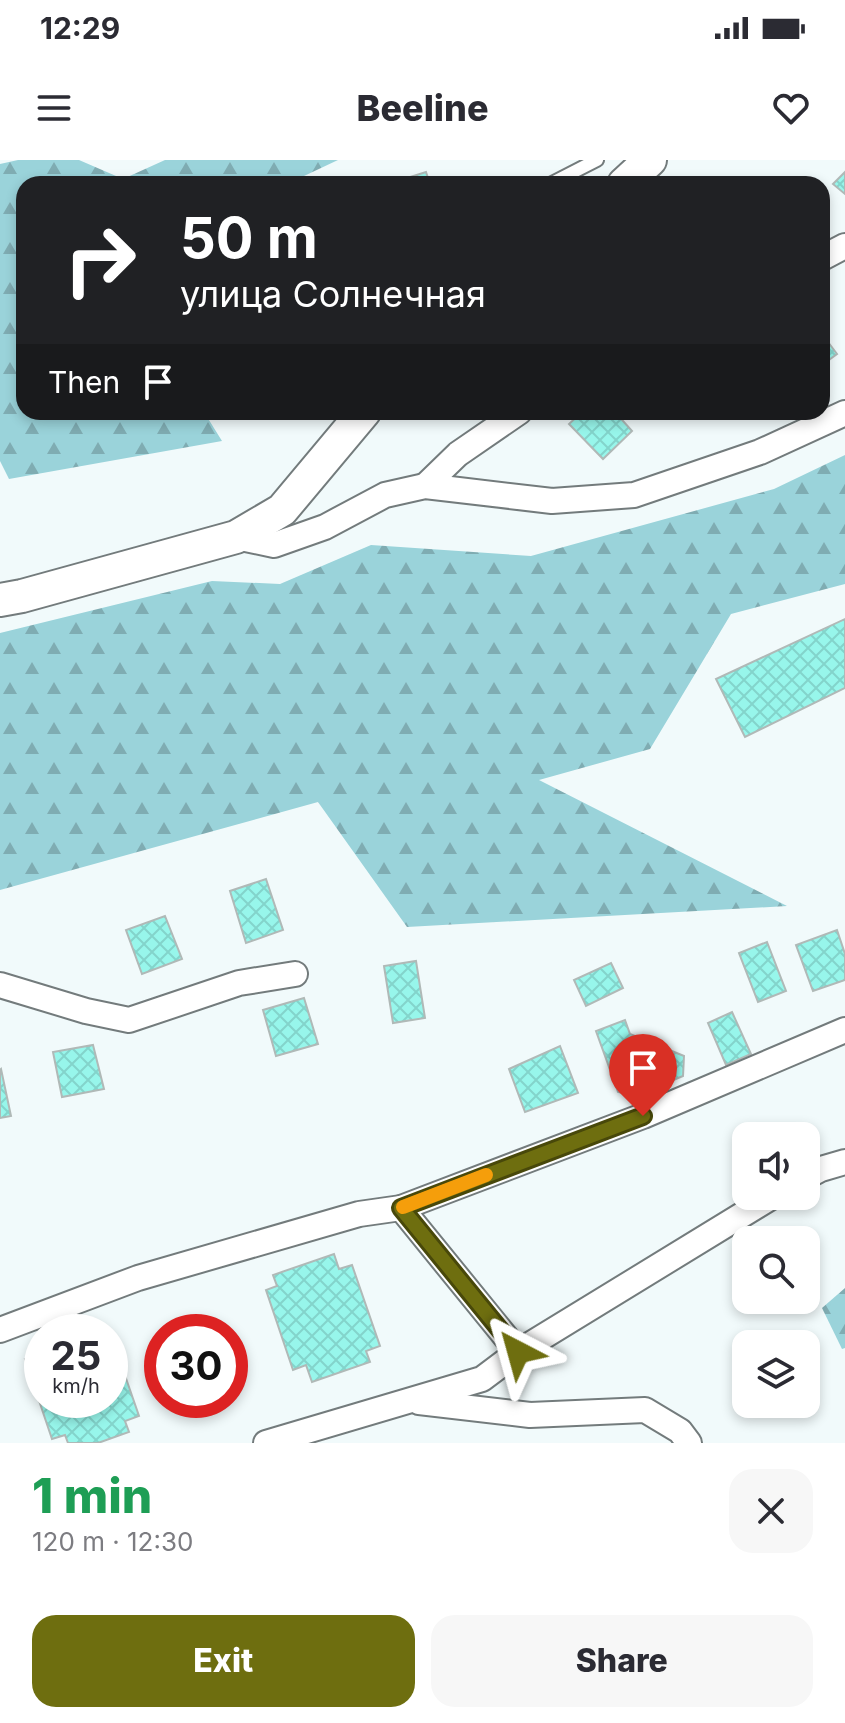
<!DOCTYPE html>
<html lang="en">
<head>
<meta charset="utf-8">
<style>
  :root { --surface:#fff; --page:#f7f7f7; --text:#2b2b33; --muted:#7c7c81; --accent:#6e6e0f }
  body { margin:0; font-family:Inter,sans-serif; background:var(--page); color:var(--text); height:100vh; display:flex; flex-direction:column; font-size:30px; white-space:nowrap }
  * { box-sizing:border-box; margin:0 }
  p { font-size:26px; color:var(--muted) }
  .icon { flex:none; width:44px; height:44px; fill:none; stroke:currentColor; stroke-width:2; stroke-linecap:round; stroke-linejoin:round }
  .map { position:relative; height:1283px; overflow:hidden }
  .sheet { display:flex; flex-direction:column; background:var(--surface); flex:1 }
  .sheet>* { flex:none }
  .hud { position:absolute; left:16px; top:16px; width:814px; height:244px; border-radius:24px; box-shadow:0 4px 12px #0003; background:#202124; color:#fff; overflow:hidden }
  .fabs { position:absolute; left:732px; top:962px; display:grid; gap:16px }
  .fabs a { display:grid; place-items:center; width:88px; height:88px; border-radius:16px; background:var(--surface); box-shadow:0 4px 12px #0003; font-size:40px }
  .speed { position:absolute; left:24px; top:1154px; display:flex; gap:16px; font-size:40px; font-weight:700; text-align:center }
  .speed>* { display:grid; place-content:center; width:104px; height:104px; border-radius:50%; background:var(--surface); box-shadow:0 4px 12px #0003; line-height:1 }
  .speed small { font-size:20px; font-weight:400 }
  .speed .limit { border:12px solid #d22; background:#fff; color:#111 }
  .pin { position:absolute; display:grid; place-items:center; width:68px; height:68px; color:#fff; margin:-82px -34px; border-radius:50% 50% 50% 0; rotate:-45deg; box-shadow:0 0 8px #0007 }
  .pin .icon { rotate:45deg }
  .me { position:absolute; width:88px; margin:-44px; rotate:321deg; stroke-linejoin:round; filter:drop-shadow(0 0 6px #0008) }
  .turn { display:flex; align-items:center; gap:28px; height:168px; padding:0 32px; font-size:36px }
  .turn .icon { width:104px; height:104px; stroke-width:2.5 }
  .turn b { display:block; font-size:56px; line-height:68px }
  .then { display:flex; align-items:center; height:76px; padding:0 32px; background:#0003; gap:16px; font-size:30px }
  .round { display:grid; place-items:center; flex:none; width:84px; height:84px; border-radius:24px; background:var(--page) }
  .summary { display:flex; align-items:center; justify-content:space-between; height:136px; padding:0 32px }
  h1 { font-size:48px; font-weight:800; line-height:60px; color:#1e9e55 }
  .button { display:flex; gap:16px; margin-top:auto; padding:16px 32px }
  .button a { flex:1; height:92px; border-radius:24px; background:var(--accent); color:#fff; font-size:32px; font-weight:800; line-height:92px; text-align:center }
  .button a+a { background:var(--page); color:var(--text) }
  .status { display:flex; justify-content:space-between; align-items:center; height:56px; padding:0 40px; background:var(--surface); direction:ltr }
  .status svg { height:22px; fill:currentColor }
  header { display:flex; justify-content:space-between; align-items:center; height:104px; padding:0 32px; background:var(--surface); font-size:36px; font-weight:800 }
  .map>svg:first-child { display:block }
  .forest { fill:url(#forest-firs) }
  .building { fill:url(#building-cross-hatch); stroke:#b0b9b7; stroke-width:2 }
  .lines { fill:none; stroke-linecap:round; stroke-linejoin:round }
  .service-casing { stroke:#737b7c; stroke-width:16 }
  .minor-casing { stroke:#737b7c; stroke-width:28 }
  .tertiary-casing { stroke:#737b7c; stroke-width:36 }
  .service { stroke:#fff; stroke-width:12 }
  .minor { stroke:#fff; stroke-width:24 }
  .tertiary { stroke:#fff; stroke-width:32 }
  .route-casing { stroke:#48480a; stroke-width:20 }
  .route { stroke:#6e6e0f; stroke-width:14 }
  .slow { stroke:#f59e0b; stroke-width:14 }
</style>
</head>
<body>
<div class="status"><b>12:29</b><svg viewBox="0 0 49 12"><path d="M0 12V9h3v3zM5 12V6h3v6zM10 12V3h3v9zM15 12V0h3v12zM26 1h20v11H26zM47 4h2v5h-2z"/></svg></div>
<header><svg class="icon" aria-label="menu" viewBox="0 0 24 24"><path d="M4 6h16M4 12h16M4 18h16"/></svg>Beeline<svg class="icon" aria-label="heart" viewBox="0 0 24 24"><path d="M12 20l-8-8c-3-5 5-10 8-4 3-6 11-1 8 4z"/></svg></header>
<div class="map">
<svg width="845" height="1283" viewBox="0 0 845 1283">
  <defs>
    <pattern id="forest-firs" width="22" height="20" patternUnits="userSpaceOnUse" patternTransform="scale(2)"><rect width="22" height="20" fill="#9ad3da"/><path d="M5 1l3.5 6h-7zM16 11l3.5 6h-7z" fill="#7facb2"/></pattern>
    <pattern id="building-cross-hatch" width="8" height="8" patternUnits="userSpaceOnUse" patternTransform="scale(2)"><rect width="8" height="8" fill="#97f6eb"/><path d="M0 0l8 8M0 8l8-8" fill="none" stroke="#83d4cb"/></pattern>
  </defs>
  <rect width="100%" height="100%" fill="#f1fafb"/>
  <g class="forest">
    <path d="M18,0H79L123,19L165,0H338L287,24H24V252H204L222,281L9,319L0,301V4Z"/>
    <path d="M845,295V424L731,454L650,589L539,620L787,746L407,767L318,642L0,730V473L212,421L280,424L371,385L531,396L774,329Z"/>
    <path d="M845,1128V1188L842,1189L822,1148Z"/>
  </g>
  <g class="building">
    <path d="M426,12L430,24H388Z"/>
    <path d="M845,12V34L833,24Z"/>
    <path d="M822,174L837,194L822,205Z"/>
    <path d="M582,252H615L632,271L603,299L569,264Z"/>
    <path d="M845,459V528L745,577L716,519Z"/>
    <path d="M266,719L283,770L246,783L230,731Z"/>
    <path d="M165,756L182,799L142,814L126,770Z"/>
    <path d="M837,770L845,794V820L813,831L796,785Z"/>
    <path d="M767,782L786,831L758,842L739,793Z"/>
    <path d="M416,801L425,858L393,863L384,806Z"/>
    <path d="M611,803L623,828L586,846L574,820Z"/>
    <path d="M304,838L318,884L276,896L263,850Z"/>
    <path d="M732,852L751,894L726,905L708,863Z"/>
    <path d="M625,860L630,874L684,896L683,916L635,936L618,932L596,871Z"/>
    <path d="M93,885L104,929L62,937L53,892Z"/>
    <path d="M560,886L578,933L525,952L509,909Z"/>
    <path d="M1,909L11,956L0,958V910Z"/>
    <path d="M334,1094L339,1109L352,1105L380,1186L366,1191L370,1202L312,1222L306,1205L293,1210L266,1130L277,1126L273,1115Z"/>
    <path d="M93,1164L96,1172H71Z"/>
    <path d="M111,1175L139,1256L125,1261L129,1272L98,1283H68L65,1275L52,1279L25,1199L36,1195L32,1185L42,1182V1240H110Z"/>
  </g>
  <g class="lines">
    <defs>
      <path id="service" d="M550,24L597,0"/>
      <g id="minor">
        <path d="M822,98L845,86"/>
        <path d="M425,326L458,294L519,252"/>
        <path d="M236,377L274,385L325,367L385,335L425,326L552,341L634,335L760,292L845,253"/>
        <path d="M0,825L86,851L129,860L239,823L295,814"/>
        <path d="M806,1017L821,1009L845,1002"/>
        <path d="M0,1170L138,1118L359,1054L401,1048"/>
        <path d="M518,1192L401,1048L643,956L845,870"/>
        <path d="M419,1242L530,1255L645,1250L680,1271L689,1283"/>
        <path d="M266,1283L482,1219L518,1192L773,1036"/>
      </g>
      <g id="tertiary">
        <path d="M624,24L650,0"/>
        <path d="M0,440L22,436L236,377L282,350L364,252"/>
      </g>
    </defs>
    <use href="#service" class="service-casing"/>
    <use href="#minor" class="minor-casing"/>
    <use href="#tertiary" class="tertiary-casing"/>
    <use href="#service" class="service"/>
    <use href="#minor" class="minor"/>
    <use href="#tertiary" class="tertiary"/>
  </g>
  <g class="lines">
    <defs>
      <path id="route" d="M518,1192L401,1048L643,956"/>
    </defs>
    <use href="#route" class="route-casing"/>
    <use href="#route" class="route"/>
    <path class="slow" d="M403,1047L486,1015"/>
  </g>
</svg>
<div class="fabs">
<a><svg class="icon" aria-label="sound" viewBox="0 0 24 24"><path d="M4 9h4l5-4v14l-5-4H4zM17 9q2 3 0 6"/></svg></a>
<a><svg class="icon" aria-label="search" viewBox="0 0 24 24"><circle cx="10" cy="10" r="6"/><path d="M15 15l6 6"/></svg></a>
<a><svg class="icon" aria-label="layers" viewBox="0 0 24 24"><path d="M12 4l9 5-9 5-9-5zM3 14l9 5 9-5"/></svg></a>
</div>
<div class="speed"><div>25<small>km/h</small></div><div class="limit">30</div></div>
<div class="pin" style="left:643px;top:956px;background:#d93025"><svg class="icon" aria-label="arrive" viewBox="0 0 24 24"><path d="M6 21V4h12l-3 4 3 4H6"/></svg></div>
<svg class="me" style="left:518px;top:1192px" viewBox="-20 -20 40 40"><path d="M0-17L14 15 0 8-14 15z" fill="#6e6e0f" stroke="#fff" stroke-width="4"/></svg>
<div class="hud">
<div class="turn"><svg class="icon" aria-label="right" viewBox="0 0 24 24"><path d="M7 20v-9h11M14 6l5 5-5 5"/></svg><div><b>50 m</b>улица Солнечная</div></div>
<div class="then">Then<svg class="icon" aria-label="arrive" viewBox="0 0 24 24"><path d="M6 21V4h12l-3 4 3 4H6"/></svg></div>
</div>
</div>
<section class="sheet">
<div class="summary"><div><h1>1 min</h1><p>120 m · 12:30</p></div><a class="round"><svg class="icon" aria-label="close" viewBox="0 0 24 24"><path d="M6 6l12 12M18 6L6 18"/></svg></a></div>
<div class="button"><a>Exit</a><a>Share</a></div>
</section>
</body>
</html>
